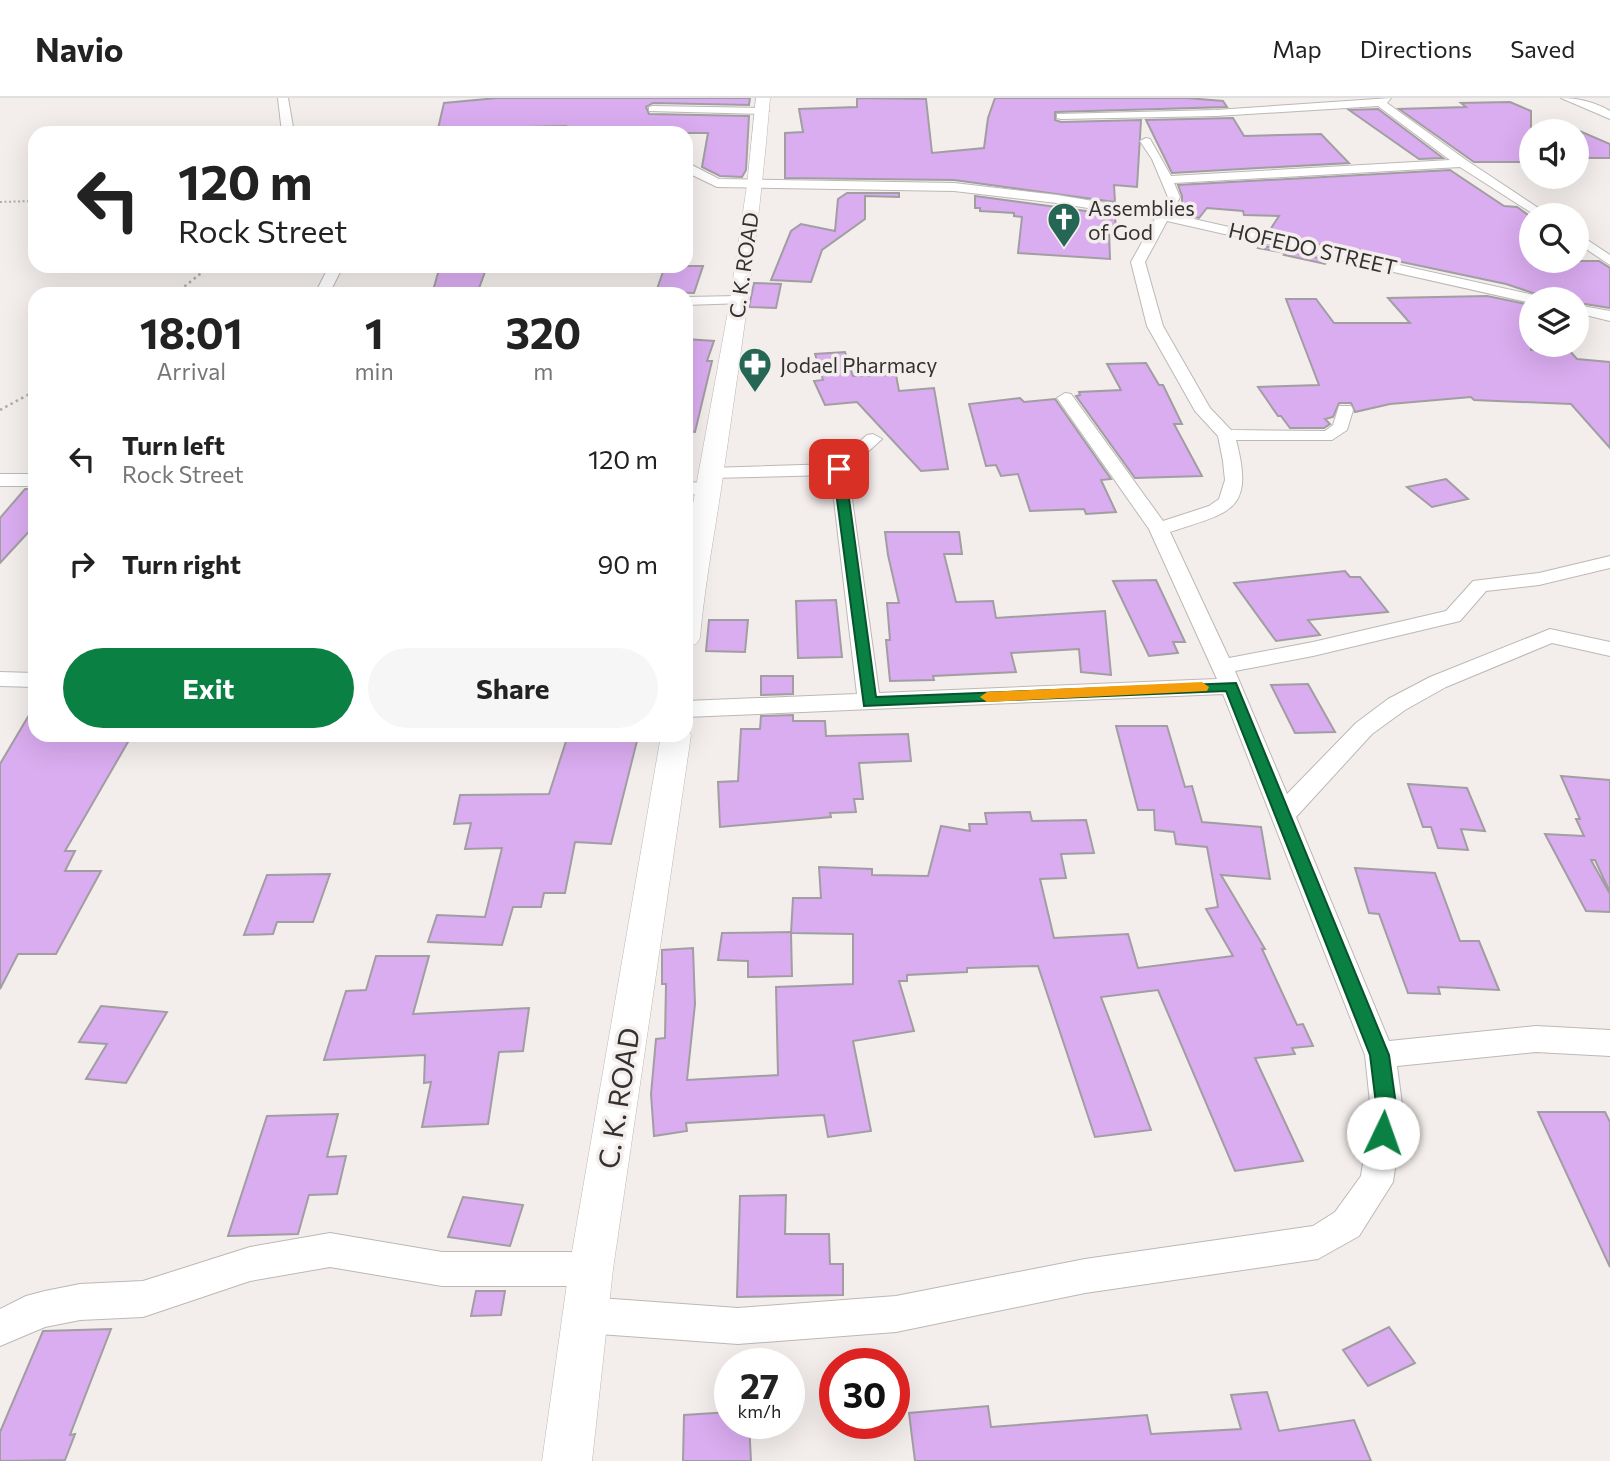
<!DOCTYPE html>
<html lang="en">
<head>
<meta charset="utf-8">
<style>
  :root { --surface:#fff; --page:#f6f6f6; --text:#222; --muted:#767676; --line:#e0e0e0; --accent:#0b8043 }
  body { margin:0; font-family:Commissioner,sans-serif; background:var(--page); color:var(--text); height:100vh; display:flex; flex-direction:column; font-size:26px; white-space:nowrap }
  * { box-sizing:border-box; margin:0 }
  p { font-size:23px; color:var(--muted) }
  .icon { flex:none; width:38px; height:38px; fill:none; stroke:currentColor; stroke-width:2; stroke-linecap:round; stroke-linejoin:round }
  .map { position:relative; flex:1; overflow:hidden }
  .panel { position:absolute; left:28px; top:189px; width:665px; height:455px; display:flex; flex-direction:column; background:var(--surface); border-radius:21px; box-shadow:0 7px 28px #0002 }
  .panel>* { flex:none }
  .top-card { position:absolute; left:28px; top:28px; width:665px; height:147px; border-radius:21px; box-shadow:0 7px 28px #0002; background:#fff; color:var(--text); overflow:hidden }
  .tools { position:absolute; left:1519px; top:21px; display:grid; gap:14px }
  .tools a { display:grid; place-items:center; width:70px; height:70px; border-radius:50%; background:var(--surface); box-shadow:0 7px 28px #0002; font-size:35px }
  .speed { position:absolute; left:714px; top:1250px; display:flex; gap:14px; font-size:35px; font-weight:700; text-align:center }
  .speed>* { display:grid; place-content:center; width:91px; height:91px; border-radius:50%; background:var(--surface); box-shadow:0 7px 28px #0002; line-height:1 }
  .speed small { font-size:18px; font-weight:400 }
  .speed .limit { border:10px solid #d22; background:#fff; color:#111 }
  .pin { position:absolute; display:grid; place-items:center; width:60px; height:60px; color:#fff; margin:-30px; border-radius:14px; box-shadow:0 4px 10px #0006 }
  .me { position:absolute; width:77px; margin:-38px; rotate:3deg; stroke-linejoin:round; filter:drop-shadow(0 0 5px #0008) }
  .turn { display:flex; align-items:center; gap:24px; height:147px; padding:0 35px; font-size:32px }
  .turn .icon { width:91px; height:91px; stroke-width:2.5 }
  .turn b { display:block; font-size:49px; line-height:60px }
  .eta { display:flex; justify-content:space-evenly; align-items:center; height:119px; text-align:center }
  .eta b { font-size:42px; font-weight:700; line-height:49px }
  .primary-button { display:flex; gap:14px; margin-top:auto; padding:14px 35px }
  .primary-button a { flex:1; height:80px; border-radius:42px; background:var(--accent); color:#fff; font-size:28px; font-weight:700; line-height:80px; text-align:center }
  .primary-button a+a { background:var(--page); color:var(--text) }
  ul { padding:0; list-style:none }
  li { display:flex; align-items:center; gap:21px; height:105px; padding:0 35px }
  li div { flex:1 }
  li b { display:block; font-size:26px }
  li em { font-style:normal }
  header { display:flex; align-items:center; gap:42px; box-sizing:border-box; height:98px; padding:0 35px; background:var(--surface); border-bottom:2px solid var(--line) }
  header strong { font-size:33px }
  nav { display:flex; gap:38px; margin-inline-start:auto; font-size:24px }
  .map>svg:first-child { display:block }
  .building { fill:#daacf0; stroke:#a19ea2; stroke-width:2 }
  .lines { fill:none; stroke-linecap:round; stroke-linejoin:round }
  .minor-casing { stroke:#bcb8b5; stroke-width:2 }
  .tertiary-casing { stroke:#bcb8b5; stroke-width:1 }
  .path-far1 { stroke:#b0acab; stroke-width:2; stroke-dasharray:2 2.5; stroke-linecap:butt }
  .path { stroke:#b0acab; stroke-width:2.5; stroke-dasharray:2.5 3.5; stroke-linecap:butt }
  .minor { fill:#fff; fill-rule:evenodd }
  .tertiary { fill:#fff; fill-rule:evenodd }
  .route { fill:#0b8043; stroke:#07532c; stroke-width:2 }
  .slow { fill:#f59e0b }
  .labels { text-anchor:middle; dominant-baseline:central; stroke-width:7; stroke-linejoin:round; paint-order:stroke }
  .far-poi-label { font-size:21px; fill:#333131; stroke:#f3eeec; text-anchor:start }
  .far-street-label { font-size:21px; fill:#333131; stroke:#f3eeec }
  .near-street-label { font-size:28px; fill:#333131; stroke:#f3eeec }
</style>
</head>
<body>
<header>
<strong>Navio</strong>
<nav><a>Map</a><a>Directions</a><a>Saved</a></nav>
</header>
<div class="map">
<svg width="1610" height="1363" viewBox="0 0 1610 1363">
  <rect width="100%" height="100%" fill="#f3eeec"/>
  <g class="building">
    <path d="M497,0H750L749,7L653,5L646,9L649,16L749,18L746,72L742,79L720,78L702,69L708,35H662L665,30L565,31L566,28L493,30L491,35H437L444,5Z"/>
    <path d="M857,0L926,1L932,55L984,50L988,20L995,0H1187L1223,3L1227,9L1055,14V22L1061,24L1141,22L1137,89L1114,87L1115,104L954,82L785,80V35L803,34L799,11L857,9Z"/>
    <path d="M1510,4L1531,13V64H1474L1399,11L1466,9L1461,5Z"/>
    <path d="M1378,11L1443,60L1419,61L1349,12Z"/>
    <path d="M1233,20L1244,38L1321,36L1349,65L1172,75L1146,22Z"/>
    <path d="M1577,32L1610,46V60H1577Z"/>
    <path d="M1450,72L1504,108L1517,109L1531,119V163H1599L1610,170V210L1579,205L1577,201L1539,197L1506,186L1345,152L1342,148L1339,151L1268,135L1279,118L1244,117L1243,113L1207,110L1199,120L1182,116V98L1178,87Z"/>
    <path d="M847,95H899V99L865,98V121L822,152L811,184L771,182L791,133L801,126L835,133L838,101Z"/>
    <path d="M975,98L1115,117L1116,132L1109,131L1110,161L1018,155L1022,119L1014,118V115L980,113V110H975Z"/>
    <path d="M1260,147L1328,162L1325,166L1284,157L1286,155L1258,150Z"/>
    <path d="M440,168H487L477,196H432Z"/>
    <path d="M665,168H703L694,195L656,194Z"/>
    <path d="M754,185L781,186L776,210L749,209Z"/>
    <path d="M1487,198L1531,207V252H1569L1577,261L1610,264V350L1571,306L1474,302L1471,299L1390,306L1355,314L1351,305H1339L1333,319L1325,321L1330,326L1324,330H1290L1281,318H1278L1258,289L1319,287L1286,201H1316L1334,225H1410L1388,200Z"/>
    <path d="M686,241L714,243L707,263H712L695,334L686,333Z"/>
    <path d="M845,254L853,278L896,277L899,293L934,290L948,371L921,373L857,304L825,307L814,283L823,282L815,256Z"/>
    <path d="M1146,265L1159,287H1163L1182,326H1174L1202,378L1135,380L1076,298L1080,297L1079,294L1121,292L1107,266Z"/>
    <path d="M1020,300L1024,304L1055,301L1111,381L1101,382L1116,414L1086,416L1084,411L1030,413L1018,376L1001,378L996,367L986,368L969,306Z"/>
    <path d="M1446,381L1468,401L1432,409L1407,389Z"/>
    <path d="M25,391H35V427L0,465V420Z"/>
    <path d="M885,434H959L962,456H944L956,504L993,503L996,520L1105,513L1111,577L1081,574L1079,551L1011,555L1016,574L933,578L934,582L890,583L886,542H890L887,505H899L888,457Z"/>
    <path d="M1345,473L1350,479H1360L1388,514L1308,522L1320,537L1276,543L1234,485Z"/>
    <path d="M1156,482L1185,544H1173L1178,555L1149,558L1113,483Z"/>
    <path d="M836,502L842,559L798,560L796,503Z"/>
    <path d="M709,522H748L745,554L706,553Z"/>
    <path d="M761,578H793V596L761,597Z"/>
    <path d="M1308,586L1335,634L1295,635L1271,587Z"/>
    <path d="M35,607V637H132L65,753H75L65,773H101L56,856H18L0,891V666Z"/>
    <path d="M793,617V623H825L826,638L908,636L911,663L859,665L863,701H854L856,714L830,715L831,719L720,729L718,684L738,683L741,631H760L761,618Z"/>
    <path d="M1116,628H1167L1185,689L1192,688L1202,724L1261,729L1270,781L1221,777L1265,851H1262L1297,927L1303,926L1313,948L1292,950L1295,956L1255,960L1303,1063L1235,1073L1158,892L1101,899L1151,1032L1095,1039L1038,868L967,870V874L907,877V883H899L914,933L853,943L871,1033L828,1039L824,1017L686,1025L687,1033L654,1038L651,996L656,941L665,940L666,886H662V852L693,850L695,906L687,982L778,977L776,889L853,886V836L791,835L793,800H821L819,769L872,771V777L928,778L941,728L970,733L969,726H987L985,715L1030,714L1032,723L1086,722L1094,755L1061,756L1066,780L1040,781L1054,840L1128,836L1138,870L1233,858L1206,811L1218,809L1207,749L1176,746L1174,734L1155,732L1154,712H1138Z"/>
    <path d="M568,637L638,639L611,746L575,744L565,795H544L541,809H513L502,847L428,844L437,817L485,819L502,750L465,751L471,725L454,726L460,697L549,696Z"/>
    <path d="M1561,678L1610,682V794L1595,762H1591L1610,796V814L1586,813L1545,736L1584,738L1576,721H1580Z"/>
    <path d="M1408,686L1467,690L1485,733L1461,731L1468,752L1438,750L1431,729H1423Z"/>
    <path d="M1355,770L1435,775L1460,843H1479L1499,892L1438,889L1440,896L1408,895L1379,816L1369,815Z"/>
    <path d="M330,776L313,824H277L273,836L244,837L267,777Z"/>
    <path d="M791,834L792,878L748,879V863L718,862L722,835Z"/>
    <path d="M376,858H429L413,916L529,910L523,953L499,954L488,1026L422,1029L431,984L424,985L425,957L324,962L346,893L366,892Z"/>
    <path d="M101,908L167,914L126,985L86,981L107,946L79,944Z"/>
    <path d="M1538,1014H1605L1610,1024V1169Z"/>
    <path d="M338,1016L327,1059L346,1058L337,1096L309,1097L298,1136L228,1138L267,1018Z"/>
    <path d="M786,1097L785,1136H829L830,1166H843V1197L737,1199L740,1098Z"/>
    <path d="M463,1099L523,1107L510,1148L448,1139Z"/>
    <path d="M476,1193H505L501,1217L471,1218Z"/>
    <path d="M1389,1229L1415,1265L1368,1288L1343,1252Z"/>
    <path d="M111,1231L70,1337L75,1336L65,1362L0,1363V1334L43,1233Z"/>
    <path d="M1267,1294L1279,1333L1354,1322L1371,1363H915L909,1315L988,1308L991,1329L1147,1317L1151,1336L1241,1331L1231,1297Z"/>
    <path d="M730,1314V1325H749L751,1363H683L684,1317Z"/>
  </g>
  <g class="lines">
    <defs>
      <g id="minor">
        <path d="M278,0H288L294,35H282Z"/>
        <path d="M1391,0L1387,5L1466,62L1549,117H1535L1460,69L1174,85L1180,99L1171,116L1534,197L1541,201H1531V205L1167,123L1145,164L1163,228L1210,310L1231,332L1325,333L1333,327L1339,308H1351L1353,312L1347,332L1332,342H1236C1255,414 1230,414 1170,434L1229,560L1313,544L1446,513L1473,483L1539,475L1610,458V470L1539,487L1486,493L1460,523L1313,558L1235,573L1287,696L1356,625L1388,601L1430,579L1550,531L1610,544V558L1552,545L1446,589L1405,612L1372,636L1296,719L1389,943L1536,928L1610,932V958L1536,954L1397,968L1403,1014L1393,1084L1359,1138L1318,1161L1085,1195L896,1234L738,1246L585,1235L572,1230L567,1217L572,1204L585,1199L738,1210L896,1198L1085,1161L1313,1128L1335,1114L1361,1078L1371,1014L1365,957L1223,596L686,619V603L857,596L831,377L711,380L702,375L711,370L834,366L867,337L873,336L882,341L848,372L879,595L1217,581L1149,431L1057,300L1065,295L1071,296L1163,423L1209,408L1219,401L1225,382L1223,363L1218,338L1195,313L1147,228L1131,164L1155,121L1057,105L954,93L717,89L686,74V64L719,81L954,85L1057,97L1159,114L1168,99L1152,61L1140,43L1146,40L1150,41L1171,78L1450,62L1378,8L1216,18L1061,21L1057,20V16L1216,12Z"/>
        <path d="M1561,0C1578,0 1595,4 1610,13V21Z"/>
        <path d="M653,8L764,10L769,13L764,16L649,13V9Z"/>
        <path d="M1577,135L1610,157V167L1577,145Z"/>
        <path d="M329,168H343L329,196H315Z"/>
        <path d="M739,198L746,202L744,205L686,207V199Z"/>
        <path d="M1577,207L1610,213V223L1577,215Z"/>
        <rect x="0" y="376" width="35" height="12"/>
        <path d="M686,384L709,385L718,391L709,397L686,396Z"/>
        <path d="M0,574L35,575V589L0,588Z"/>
        <path d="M330,1135L442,1154H591L603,1159L608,1171L603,1183L591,1188H442L330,1169L250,1183L143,1219L80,1222L45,1229L0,1248V1211L26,1198L45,1193L80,1186L143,1183L250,1149Z"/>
      </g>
      <g id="tertiary">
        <path d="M756,0H770C760,124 742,247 724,371C716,428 705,483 700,540L696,546L686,549V444L730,202L747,87Z"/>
        <path d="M686,629L691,637L613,1171L592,1363H542L569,1171L661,637H686Z"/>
      </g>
    </defs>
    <use href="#minor" class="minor-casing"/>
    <use href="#tertiary" class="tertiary-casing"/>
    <path class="path-far1" d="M0,104L35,103"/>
    <g class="path">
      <path d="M175,196L210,168"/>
      <path d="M0,312L35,293"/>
    </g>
    <use href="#minor" class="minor"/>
    <use href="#tertiary" class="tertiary"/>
  </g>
  <path class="route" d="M839,367L845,371L876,599L1236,585L1389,957L1397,1014L1391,1042L1383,1045L1376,1042L1373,1035L1377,1014L1370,957L1226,593L864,608L833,371Z"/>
  <path class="slow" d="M1202,584L1209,589L1207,593L987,604L980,599L987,594Z"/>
  <defs>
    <symbol id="church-pin" viewBox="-11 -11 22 30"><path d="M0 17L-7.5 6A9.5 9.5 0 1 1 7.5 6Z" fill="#266654" stroke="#f3eeec"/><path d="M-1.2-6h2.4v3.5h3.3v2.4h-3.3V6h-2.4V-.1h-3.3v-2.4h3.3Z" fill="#fff"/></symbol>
    <symbol id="pharmacy-pin" viewBox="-11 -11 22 30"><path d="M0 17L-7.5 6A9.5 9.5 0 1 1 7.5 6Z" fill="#266654" stroke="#f3eeec"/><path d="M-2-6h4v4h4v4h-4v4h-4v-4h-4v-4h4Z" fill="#fff"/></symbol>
  </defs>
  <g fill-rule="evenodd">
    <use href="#church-pin" x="1045" y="102" width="38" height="52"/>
    <use href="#pharmacy-pin" x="736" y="247" width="38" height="52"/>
  </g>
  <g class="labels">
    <g class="far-poi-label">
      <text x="1088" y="109">Assemblies<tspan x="1088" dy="24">of God</tspan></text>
      <text x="780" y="266">Jodael Pharmacy</text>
    </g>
    <g class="far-street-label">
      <text transform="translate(1313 150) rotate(13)">HOFEDO STREET</text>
      <text transform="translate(743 167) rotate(-82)">C. K. ROAD</text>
    </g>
    <g class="near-street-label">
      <text transform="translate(618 1000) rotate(-81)">C. K. ROAD</text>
    </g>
  </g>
</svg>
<div class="tools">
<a><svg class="icon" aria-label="sound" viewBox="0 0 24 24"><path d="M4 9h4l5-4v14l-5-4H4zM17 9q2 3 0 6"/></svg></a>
<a><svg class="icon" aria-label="search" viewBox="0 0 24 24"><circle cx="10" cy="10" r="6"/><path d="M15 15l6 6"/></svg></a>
<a><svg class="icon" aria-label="layers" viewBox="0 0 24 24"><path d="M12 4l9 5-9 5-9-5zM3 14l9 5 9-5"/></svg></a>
</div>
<div class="speed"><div>27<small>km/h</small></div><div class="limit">30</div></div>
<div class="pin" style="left:839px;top:371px;background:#d93025"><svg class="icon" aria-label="arrive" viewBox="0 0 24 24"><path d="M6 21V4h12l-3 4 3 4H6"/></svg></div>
<svg class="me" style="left:1383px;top:1035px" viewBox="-20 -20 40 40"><circle r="19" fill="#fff"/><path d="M0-13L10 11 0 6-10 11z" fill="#0b8043"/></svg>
<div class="top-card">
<div class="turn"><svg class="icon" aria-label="left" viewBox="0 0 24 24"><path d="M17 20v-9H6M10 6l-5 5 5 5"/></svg><div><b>120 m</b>Rock Street</div></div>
</div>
<section class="panel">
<div class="eta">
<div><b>18:01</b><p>Arrival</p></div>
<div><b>1</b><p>min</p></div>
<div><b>320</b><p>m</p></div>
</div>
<ul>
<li><svg class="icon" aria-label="left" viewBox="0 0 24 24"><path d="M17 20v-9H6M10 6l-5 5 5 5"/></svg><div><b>Turn left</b><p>Rock Street</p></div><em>120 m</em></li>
<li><svg class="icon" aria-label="right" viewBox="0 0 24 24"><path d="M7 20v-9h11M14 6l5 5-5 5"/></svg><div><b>Turn right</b></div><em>90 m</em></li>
</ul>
<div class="primary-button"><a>Exit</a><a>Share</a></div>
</section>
</div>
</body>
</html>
